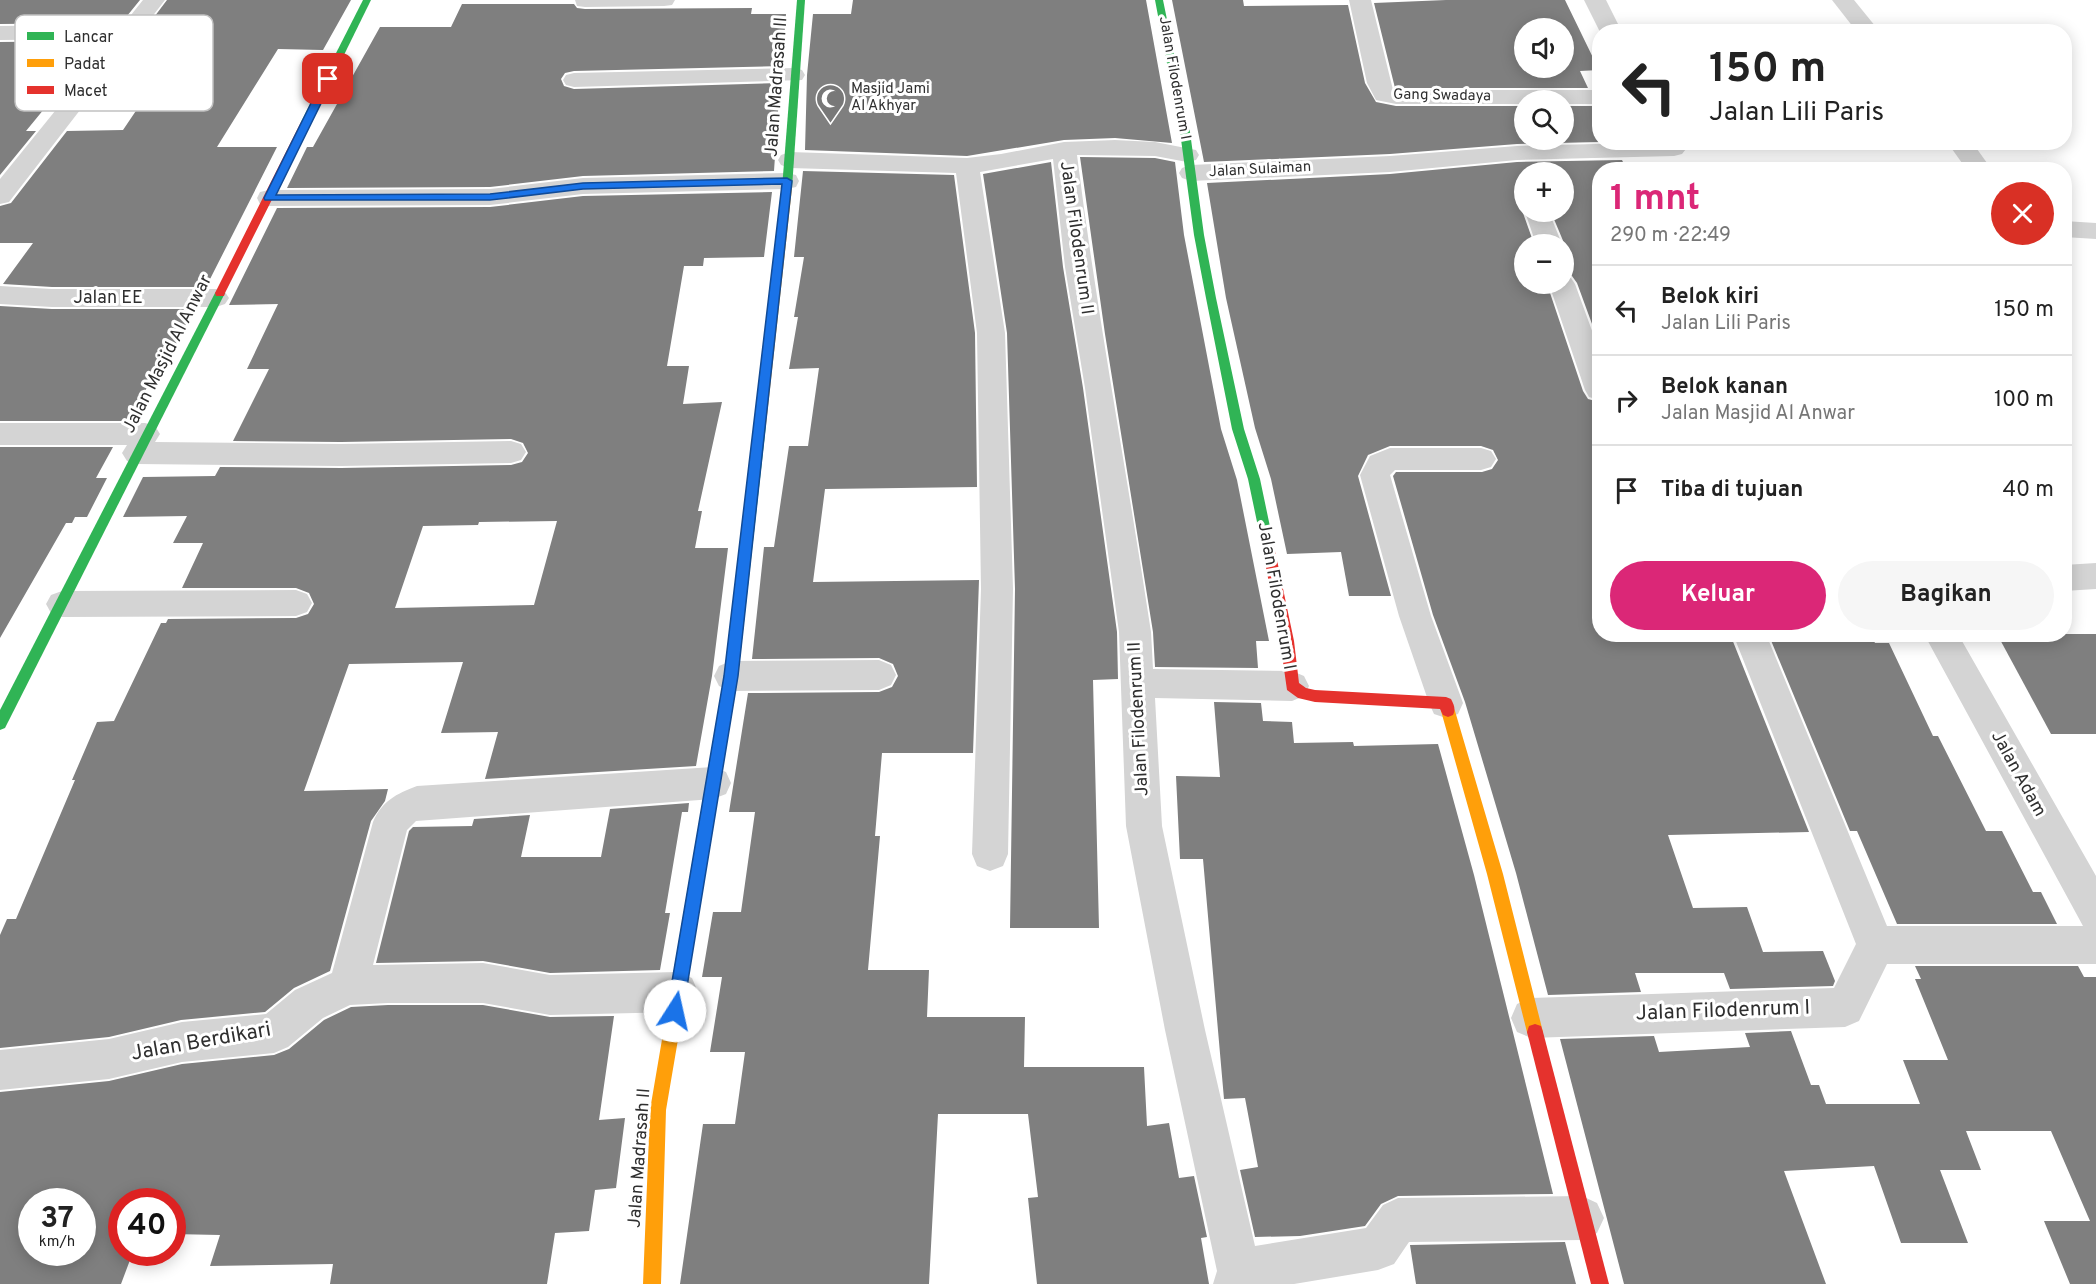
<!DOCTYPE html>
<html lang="id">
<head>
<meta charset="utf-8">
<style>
  :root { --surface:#fff; --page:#f6f6f6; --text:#222; --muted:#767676; --line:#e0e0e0; --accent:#db2777 }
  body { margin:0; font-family:Overpass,sans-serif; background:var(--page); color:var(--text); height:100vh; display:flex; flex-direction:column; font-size:22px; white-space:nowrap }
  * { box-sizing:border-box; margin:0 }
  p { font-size:20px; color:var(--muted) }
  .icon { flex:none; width:33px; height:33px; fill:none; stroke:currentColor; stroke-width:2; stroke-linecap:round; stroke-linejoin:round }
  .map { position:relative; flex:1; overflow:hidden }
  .drawer { position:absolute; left:1592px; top:162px; width:480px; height:480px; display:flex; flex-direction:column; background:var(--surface); border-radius:24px; box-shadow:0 3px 15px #0003 }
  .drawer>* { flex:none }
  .top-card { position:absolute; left:1592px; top:24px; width:480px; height:126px; border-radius:24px; box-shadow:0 3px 15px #0003; background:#fff; color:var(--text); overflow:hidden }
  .buttons { position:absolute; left:1514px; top:18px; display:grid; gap:12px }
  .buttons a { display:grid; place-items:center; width:60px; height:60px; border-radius:50%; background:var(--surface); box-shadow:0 3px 15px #0003; font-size:30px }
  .speed { position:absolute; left:18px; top:1188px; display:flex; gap:12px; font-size:30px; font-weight:700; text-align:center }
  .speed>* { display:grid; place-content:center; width:78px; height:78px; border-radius:50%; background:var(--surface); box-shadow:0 3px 15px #0003; line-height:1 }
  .speed small { font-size:15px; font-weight:400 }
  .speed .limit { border:9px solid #d22; background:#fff; color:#111 }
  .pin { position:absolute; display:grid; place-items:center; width:51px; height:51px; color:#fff; margin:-26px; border-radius:12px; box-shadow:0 3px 9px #0006 }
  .me { position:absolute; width:66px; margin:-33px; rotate:10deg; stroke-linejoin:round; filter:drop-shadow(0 0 4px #0008) }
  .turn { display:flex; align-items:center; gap:21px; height:126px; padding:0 18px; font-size:27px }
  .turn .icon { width:78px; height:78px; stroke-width:2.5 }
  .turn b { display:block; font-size:42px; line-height:51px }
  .round { display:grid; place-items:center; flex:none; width:63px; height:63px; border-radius:32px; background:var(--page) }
  .overview { display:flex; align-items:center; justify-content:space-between; height:102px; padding:0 18px }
  h1 { font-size:36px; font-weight:700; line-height:45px; color:var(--accent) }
  .cta { display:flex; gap:12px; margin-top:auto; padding:12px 18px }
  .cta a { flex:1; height:69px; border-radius:36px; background:var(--accent); color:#fff; font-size:24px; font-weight:700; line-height:69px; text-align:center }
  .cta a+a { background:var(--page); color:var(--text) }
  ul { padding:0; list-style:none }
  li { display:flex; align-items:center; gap:18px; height:90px; padding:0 18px; border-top:2px solid var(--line) }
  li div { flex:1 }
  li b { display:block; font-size:22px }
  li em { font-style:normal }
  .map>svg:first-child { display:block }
  .building { fill:#7f7f7f; fill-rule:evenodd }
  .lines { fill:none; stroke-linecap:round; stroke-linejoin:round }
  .street { fill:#d4d4d4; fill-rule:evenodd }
  .fast { fill:#30b455; fill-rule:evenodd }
  .slow { fill:#ff9f0a; fill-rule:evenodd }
  .jam { fill:#e5322d; fill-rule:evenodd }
  .route { fill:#1a73e8; stroke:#114b97; stroke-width:1.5 }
  .labels { text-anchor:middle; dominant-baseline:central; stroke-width:6; stroke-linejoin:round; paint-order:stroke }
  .far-street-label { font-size:15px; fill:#2f2f2f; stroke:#fff }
  .far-poi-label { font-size:15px; fill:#2f2f2f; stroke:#fff; text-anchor:start }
  .street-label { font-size:18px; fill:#2f2f2f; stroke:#fff }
  .near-street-label { font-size:21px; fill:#2f2f2f; stroke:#fff }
  .key { fill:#fff; stroke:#c1c1c1; stroke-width:1.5 }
  .key-label { font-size:16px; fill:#2f2f2f }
</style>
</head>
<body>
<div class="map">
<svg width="2096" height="1284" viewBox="0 0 2096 1284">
  <rect width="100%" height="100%" fill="#fff"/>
  <g class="building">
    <path d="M0,0H140L118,27L101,23L0,24Z"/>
    <path d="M167,0H351L323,50L278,49L217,147H277L206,287H52L3,284L33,243H0V206L11,203L67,131L123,130L175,53H127Z"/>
    <path d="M853,0H1146L1172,143L1115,138L1064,140L967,156L805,150L807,75L813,14H851Z"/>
    <path d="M1172,0H1243L1244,6L1348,5L1365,83L1376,102L1396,106H1524V140H1563V106H1597L1599,111V142L1517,144L1390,154L1204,162Z"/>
    <path d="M1446,0H1565L1599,70L1580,71L1588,88H1395L1374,3ZM1524,28H1563V68H1524Z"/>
    <path d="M462,4H574L577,8L585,9L752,8L751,14H786L782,66L574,71L565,73L561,79L564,86L574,89L780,83L774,171L583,176L490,187L287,188L307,147H313L380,27H451Z"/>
    <path d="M99,41L103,48L99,53H90L26,131H36L0,175V42Z"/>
    <path d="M1080,157L1155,158L1175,162L1184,235L1221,429L1237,480L1269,641H1256L1258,668L1155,667L1153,632L1105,334Z"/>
    <path d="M1622,160L1627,170H1599V343L1577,283L1572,276L1563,273L1564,243L1551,212H1563V172H1524L1523,213L1534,244H1524V284H1547L1583,391L1588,399L1599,402V634H1609L1611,641L1732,639L1809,832L1668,835L1693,908L1747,907L1763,952L1823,951L1835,981L1833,986L1730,989L1724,973H1635L1641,992L1548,995L1516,873L1465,702L1433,615L1393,476L1396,472H1482L1492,469L1498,460L1493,450L1481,446H1390L1368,455L1358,476L1391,596H1349L1341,552L1287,554L1271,479L1255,428L1226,298L1207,183L1390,174L1517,162Z"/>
    <path d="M1051,162L1063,267L1083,388L1117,632L1118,679L1093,680L1099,928H1010L1015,589L1007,333L983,174Z"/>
    <path d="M803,171L954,175L975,333L977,487L825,489L813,582L979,580L973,753H882L875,836H880L868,970H929L927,1017H1025L1024,1067H1144L1147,1126L1169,1123L1179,1178L1194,1176L1207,1237L1201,1238L1209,1284H1037L1028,1198L1038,1197L1028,1114H938L929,1284H680L703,1124H735L745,1052H710L722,977H702L713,912H741L755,812H729L748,693L879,692L892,687L898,676L893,664L879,658L752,659L764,547H774L789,446H808L819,368L789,369L798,317H794L804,257H794Z"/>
    <path d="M772,192L764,257L704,258L703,266H684L667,366H689L683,404L722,402L698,511H702L695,548H728L712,676L696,766L485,779L498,732L441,733L463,662L349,664L304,791L388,789L385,801L371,821L330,971L294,988L265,1012L181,1020L109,1037L0,1048V935L7,919H16L75,780H72L97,722L114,721L161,623H166L168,619L296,618L308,614L314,604L309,593L296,588H182L203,543H173L187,516L123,517L143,477L215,476L220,467L341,468L511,465L522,462L528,453L523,443L511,439L341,442L233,441L269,369H247L278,304L229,305L277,208L490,207L583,196ZM557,521L534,605L395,608L423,526L478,525L479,522Z"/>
    <path d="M0,306L52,309H194L170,356H165L128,421H0Z"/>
    <path d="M0,447H113L96,478H107L87,517H75L72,523H66L0,638Z"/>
    <path d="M1778,634H1870L1875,643H1889L1933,736H1938L1986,831H2002L2033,892H2041L2057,924H1897L1857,831H1850L1770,638H1780Z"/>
    <path d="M1997,634H2096V734H2051Z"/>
    <path d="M1214,702L1261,703L1263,721L1292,722L1294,743L1353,742L1354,746L1438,744L1474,875L1553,1194L1398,1196L1381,1204L1365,1226L1300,1236L1255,1237L1240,1170L1258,1167L1245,1098L1224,1099L1203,859H1180L1176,776L1220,777Z"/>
    <path d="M689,803L688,812H682L665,913H670L660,970L550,973L483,961L376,963L409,831L413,827L472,826L474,819L530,815L521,857H601L610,809Z"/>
    <path d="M1915,966H2078L2084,977H2096V1284H2070L2044,1221H2090L2051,1131H1966L1981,1170H1940L1968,1243H1901L1874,1166L1784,1171L1826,1284H1624L1560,1039L1654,1036L1659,1052L1750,1047L1745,1033L1791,1031L1811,1085H1819L1826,1104H1920L1903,1060H1948L1915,979H1921Z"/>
    <path d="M388,1005H483L550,1017L614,1016L599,1120L625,1118L616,1188L595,1190L589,1231L555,1233L547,1284H330L333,1264L210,1266L220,1235L172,1234V1202H122V1252H133L121,1284H0V1092L109,1081L182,1064L274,1055L289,1049L324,1020L351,1007ZM32,1202H82V1252H32Z"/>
    <path d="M1565,1242L1576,1284H1416L1410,1245Z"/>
  </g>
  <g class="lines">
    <g class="street">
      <path d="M143,0H165L9,202L0,204V179L106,48L100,39L0,40V26L101,25L119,30Z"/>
      <path d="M575,0H675L672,5L664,6L585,7L577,6Z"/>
      <path d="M1349,0H1371L1393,90H1599V104H1563V100H1524V104H1396L1376,100L1367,83Z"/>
      <path d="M1584,0H1606L1622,32H1600Z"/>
      <path d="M1832,0H1854L1880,32H1857Z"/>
      <path d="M794,68L802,70L805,75L802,80L574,87L566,85L563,80L566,75L574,73Z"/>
      <path d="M1115,140L1155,142L1196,150L1199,155L1196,160L1187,162L1155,156L1077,155C1097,315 1127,473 1151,632L1153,669L1292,671L1304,676L1309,686L1304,696L1292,701L1155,698L1162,826L1205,1030L1255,1246L1366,1228L1383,1205L1398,1198L1582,1196L1597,1203L1604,1218L1597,1233L1582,1240L1409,1242L1394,1264L1378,1270L1294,1284H1213L1217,1271L1165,1030L1126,826L1119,632L1085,388L1065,267L1053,159L980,172L1005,333L1013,589L1008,854L1003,866L990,871L977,866L972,854L981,589L977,333L956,173L790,168L781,165L778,160L781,155L790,152L967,158L1001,154L1064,142Z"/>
      <path d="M1678,142L1682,144L1686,149L1682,154L1674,156L1517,160L1390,172L1191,181L1182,178L1179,173L1182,168L1191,165L1390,156L1517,146Z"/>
      <path d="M1947,142H1972L1992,170H1967Z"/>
      <path d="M787,173L796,175L799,181L796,187L787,189L583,194L490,205L269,206L260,204L257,198L260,192L269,190L490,189L583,178Z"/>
      <path d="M1525,212H1549L1562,244H1536Z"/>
      <path d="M2064,221L2096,223V239L2064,237Z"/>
      <path d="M1563,275L1571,278L1575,284L1599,350V400L1589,397L1585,390L1549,284H1563Z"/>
      <path d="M0,286L52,289H216L225,292L229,298L225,304L216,307H52L0,304Z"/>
      <path d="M0,423H145L155,426L160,434L155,442L341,444L511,441L521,444L526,452L521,460L511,463L341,466L137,464L127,461L122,453L127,445H0Z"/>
      <path d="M1390,448H1481L1491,451L1496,459L1491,467L1481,470H1395L1390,475L1431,616L1463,703L1458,714L1446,718L1434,714L1429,703L1399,616L1360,475L1370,456Z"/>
      <path d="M2096,563V589L2064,591V565Z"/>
      <path d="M296,590L307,594L312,603L307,612L296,616L62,617L51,613L46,604L51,595L62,591Z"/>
      <path d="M1733,634H1766L1887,926H2083L1924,634H1958L2096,876V964H1887L1859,1021L1845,1027L1531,1038L1517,1032L1511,1018L1517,1004L1531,998L1834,988L1856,944Z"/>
      <path d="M879,660L891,665L896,675L891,685L879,690L731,691L719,686L714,676L719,666L731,661Z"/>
      <path d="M713,767L726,772L731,783L726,794L713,799L416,821L407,830L373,965L483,963L550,975L678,972L692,978L698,992L692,1006L678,1012L550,1015L483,1003H388L350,1005L323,1018L288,1047L274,1053L182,1062L109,1079L0,1090V1050L109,1039L182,1022L266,1014L295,990L332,973L373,822C382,801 396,794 417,786Z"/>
    </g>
    <g class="fast">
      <path d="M363,0H371L311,122L303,124L301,122Z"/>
      <path d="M797,0H805L792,188L787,191L782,188Z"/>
      <path d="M1155,0H1163L1190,132L1204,235L1216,298L1244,429L1260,479L1273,541L1267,546L1261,541L1248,479L1232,429L1206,298L1194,235L1180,132Z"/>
      <path d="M220,289L225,293L5,728L0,730V710L215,293Z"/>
      <path d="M760,421L766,425L738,676L682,1016L680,1022L674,1024L668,1022L666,1016L724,676L754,425Z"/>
    </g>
    <g class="slow">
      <path d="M787,185L792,188L766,425L760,429L754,425L782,188Z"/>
      <path d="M1448,705L1453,707L1455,711L1503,874L1543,1032L1541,1038L1535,1040L1529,1038L1527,1032L1487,874L1441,711L1443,707Z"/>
      <path d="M674,1008L680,1010L682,1016L666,1110L661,1284H643L650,1110L666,1016L668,1010Z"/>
    </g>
    <g class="jam">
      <path d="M306,119L311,122L225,293L224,296H216L215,293L301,122Z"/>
      <path d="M1267,536L1273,541L1294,641L1299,683L1306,688L1315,690L1446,697L1451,699C1454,705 1456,709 1453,715L1448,717L1443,715L1440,709L1315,702L1298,698L1287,690L1280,641L1261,541Z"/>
      <path d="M1535,1024L1541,1026L1543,1032L1609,1284H1591L1527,1032L1529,1026Z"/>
    </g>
  </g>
  <path class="route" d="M328,76L333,79L276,195L490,194L583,183L787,178L792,181L738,676L683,1011L681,1017L675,1020L669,1017L667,1011L724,676L782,184L583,189L490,200H265L264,198L323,79Z"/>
  <defs>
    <symbol id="mosque-pin" viewBox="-11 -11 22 30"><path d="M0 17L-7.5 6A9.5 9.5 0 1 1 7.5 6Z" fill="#787878" stroke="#fff"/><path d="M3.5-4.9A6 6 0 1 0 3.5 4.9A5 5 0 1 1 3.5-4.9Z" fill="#fff"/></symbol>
  </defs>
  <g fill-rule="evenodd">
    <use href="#mosque-pin" x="814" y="82" width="33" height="45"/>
  </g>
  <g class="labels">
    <g class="far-street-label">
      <text transform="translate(1174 78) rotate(80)">Jalan Filodenrum I</text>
      <text transform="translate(1442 96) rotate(1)">Gang Swadaya</text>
      <text transform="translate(1260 170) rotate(-3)">Jalan Sulaiman</text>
    </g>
    <g class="far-poi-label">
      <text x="851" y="89">Masjid Jami<tspan x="851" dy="17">Al Akhyar</tspan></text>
    </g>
    <g class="street-label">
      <text transform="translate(777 87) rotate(-86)">Jalan Madrasah II</text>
      <text transform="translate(1076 238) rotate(82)">Jalan Filodenrum II</text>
      <text x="108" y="298">Jalan EE</text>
      <text transform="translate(168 354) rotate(-63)">Jalan Masjid Al Anwar</text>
      <text transform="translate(1276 596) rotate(80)">Jalan Filodenrum I</text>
      <text transform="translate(1139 719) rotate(-93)">Jalan Filodenrum II</text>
      <text transform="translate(2018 774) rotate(61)">Jalan Adam</text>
      <text transform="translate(640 1158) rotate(-86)">Jalan Madrasah II</text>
    </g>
    <g class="near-street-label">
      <text transform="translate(1723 1011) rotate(-2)">Jalan Filodenrum I</text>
      <text transform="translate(201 1042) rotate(-10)">Jalan Berdikari</text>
    </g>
  </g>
  <rect x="15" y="15" width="198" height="96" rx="9" class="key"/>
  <rect x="27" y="32" width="27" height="8" fill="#30b455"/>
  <rect x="27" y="59" width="27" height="8" fill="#ff9f0a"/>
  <rect x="27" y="86" width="27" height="8" fill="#e5322d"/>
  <g class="key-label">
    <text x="64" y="42">Lancar</text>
    <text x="64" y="69">Padat</text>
    <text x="64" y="96">Macet</text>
  </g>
</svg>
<div class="buttons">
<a><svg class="icon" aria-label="sound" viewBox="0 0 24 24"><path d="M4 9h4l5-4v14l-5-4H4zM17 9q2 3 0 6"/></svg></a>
<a><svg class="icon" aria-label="search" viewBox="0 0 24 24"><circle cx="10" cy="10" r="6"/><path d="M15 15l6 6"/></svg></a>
<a>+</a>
<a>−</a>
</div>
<div class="speed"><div>37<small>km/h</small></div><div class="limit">40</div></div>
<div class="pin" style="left:328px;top:79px;background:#d93025"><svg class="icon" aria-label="arrive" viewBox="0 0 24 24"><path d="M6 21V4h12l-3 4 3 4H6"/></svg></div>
<svg class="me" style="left:675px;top:1011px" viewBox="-20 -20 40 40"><circle r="19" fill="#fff"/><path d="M0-13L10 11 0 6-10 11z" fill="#1a73e8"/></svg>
<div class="top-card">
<div class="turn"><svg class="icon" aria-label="left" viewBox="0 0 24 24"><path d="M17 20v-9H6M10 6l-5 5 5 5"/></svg><div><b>150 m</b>Jalan Lili Paris</div></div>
</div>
<section class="drawer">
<div class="overview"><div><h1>1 mnt</h1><p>290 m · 22:49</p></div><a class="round" style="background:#d93025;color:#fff"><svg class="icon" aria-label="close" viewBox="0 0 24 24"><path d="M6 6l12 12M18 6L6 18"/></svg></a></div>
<ul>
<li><svg class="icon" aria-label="left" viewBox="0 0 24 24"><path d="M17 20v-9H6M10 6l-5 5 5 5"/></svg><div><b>Belok kiri</b><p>Jalan Lili Paris</p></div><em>150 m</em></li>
<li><svg class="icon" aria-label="right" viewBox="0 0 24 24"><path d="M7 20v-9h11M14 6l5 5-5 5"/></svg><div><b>Belok kanan</b><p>Jalan Masjid Al Anwar</p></div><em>100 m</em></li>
<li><svg class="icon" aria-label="arrive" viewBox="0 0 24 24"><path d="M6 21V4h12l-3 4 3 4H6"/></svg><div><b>Tiba di tujuan</b></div><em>40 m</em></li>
</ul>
<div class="cta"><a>Keluar</a><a>Bagikan</a></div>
</section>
</div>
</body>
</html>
